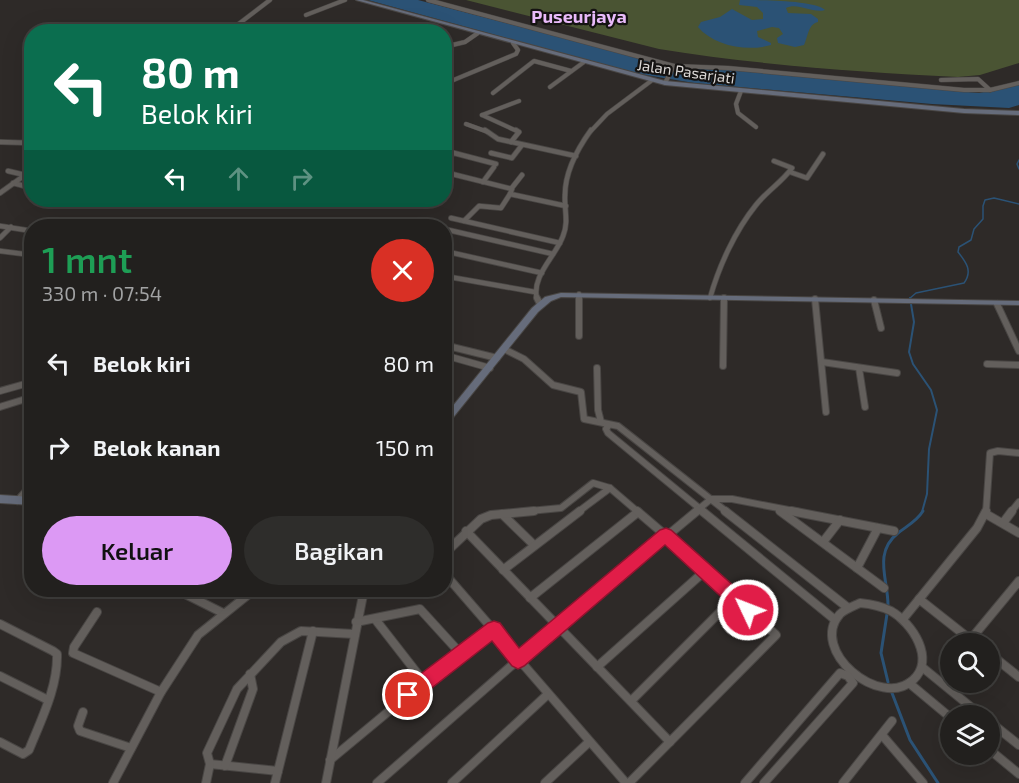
<!DOCTYPE html>
<html lang="id">
<head>
<meta charset="utf-8">
<style>
  :root { --surface:#22201e; --page:#2e2d2b; --text:#f1f3f6; --muted:#a2a3a4; --line:#3f3e3c; --accent:#dc99f4 }
  body { margin:0; font-family:"Exo 2",sans-serif; background:var(--page); color:var(--text); height:100vh; display:flex; flex-direction:column; font-size:22px; white-space:nowrap }
  * { box-sizing:border-box; margin:0 }
  p { font-size:20px; color:var(--muted) }
  .icon { flex:none; width:33px; height:33px; fill:none; stroke:currentColor; stroke-width:2; stroke-linecap:round; stroke-linejoin:round }
  .map { position:relative; flex:1; overflow:hidden }
  .side { position:absolute; left:24px; top:219px; width:428px; height:378px; display:flex; flex-direction:column; background:var(--surface); border-radius:24px; box-shadow:0 6px 24px #0002,0 0 0 2px var(--line) }
  .side>* { flex:none }
  .hud { position:absolute; left:24px; top:24px; width:428px; height:183px; border-radius:24px; box-shadow:0 6px 24px #0002,0 0 0 2px var(--line); background:#0b6e4f; color:#fff; overflow:hidden }
  .buttons { position:absolute; left:940px; top:633px; display:grid; gap:12px }
  .buttons a { display:grid; place-items:center; width:60px; height:60px; border-radius:50%; background:var(--surface); box-shadow:0 6px 24px #0002,0 0 0 2px var(--line); font-size:30px }
  .pin { position:absolute; display:grid; place-items:center; width:51px; height:51px; color:#fff; margin:-26px; border:3px solid #fff; border-radius:50%; box-shadow:0 2px 6px #0007 }
  .me { position:absolute; width:66px; margin:-33px; rotate:313deg; stroke-linejoin:round; filter:drop-shadow(0 0 4px #0008) }
  .turn { display:flex; align-items:center; gap:21px; height:126px; padding:0 18px; font-size:27px }
  .turn .icon { width:78px; height:78px; stroke-width:2.5 }
  .turn b { display:block; font-size:42px; line-height:51px }
  .lanes { display:flex; align-items:center; height:57px; padding:0 18px; background:#0003; justify-content:center; gap:30px; direction:ltr }
  .lanes .off { opacity:.35 }
  .round { display:grid; place-items:center; flex:none; width:63px; height:63px; border-radius:32px; background:var(--page) }
  .summary { display:flex; align-items:center; justify-content:space-between; height:102px; padding:0 18px }
  h1 { font-size:36px; font-weight:600; line-height:45px; color:#1e9e55 }
  .button { display:flex; gap:12px; margin-top:auto; padding:12px 18px }
  .button a { flex:1; height:69px; border-radius:36px; background:var(--accent); color:#111; font-size:24px; font-weight:600; line-height:69px; text-align:center }
  .button a+a { background:var(--page); color:var(--text) }
  ul { padding:0; list-style:none }
  li { display:flex; align-items:center; gap:18px; height:84px; padding:0 18px }
  li div { flex:1 }
  li b { display:block; font-size:22px }
  li em { font-style:normal }
  .map>svg:first-child { display:block }
  .green { fill:#4a5433 }
  .water { fill:#2b5275 }
  .lines { fill:none; stroke-linecap:round; stroke-linejoin:round }
  .stream-far2 { stroke:#2b5275; stroke-width:1.5 }
  .stream-far1 { stroke:#2b5275; stroke-width:2 }
  .stream { stroke:#2b5275; stroke-width:3 }
  .street-far3-casing { stroke:#494644; stroke-width:5 }
  .street-far2-casing { stroke:#494644; stroke-width:6 }
  .street-far1-casing { stroke:#494644; stroke-width:8 }
  .street-casing { stroke:#494644; stroke-width:10 }
  .secondary-casing { stroke:#494644; stroke-width:2 }
  .street-far3 { stroke:#635f5c; stroke-width:4 }
  .street-far2 { stroke:#635f5c; stroke-width:4.5 }
  .street-far1 { stroke:#635f5c; stroke-width:6 }
  .street { stroke:#635f5c; stroke-width:8 }
  .secondary { fill:#666c7b; fill-rule:evenodd }
  .route { fill:#e11d48; stroke:#92132f; stroke-width:1.5 }
  .labels { text-anchor:middle; dominant-baseline:central; stroke-width:4.5; stroke-linejoin:round; paint-order:stroke }
  .far-street-label { font-size:15px; fill:#dad7d5; stroke:#151312 }
  .far-quarter-label { font-size:18px; font-weight:bold; fill:#e9bafa; stroke:#151312 }
</style>
</head>
<body>
<div class="map">
<svg width="1019" height="783" viewBox="0 0 1019 783">
  <rect width="100%" height="100%" fill="#2e2a28"/>
  <path class="green" d="M466,0H1019V63L980,75L958,77C859,72 758,65 659,49Z"/>
  <g class="water">
    <path d="M368,0H418L678,68H719L979,93L1019,84V105L1009,108L932,104L694,83L634,73Z"/>
    <path d="M740,0C758,0 816,0 825,10C812,14 798,2 786,8L788,13L811,14L818,19V22C808,24 808,37 804,45L795,47L778,43L777,38L783,34L779,28L772,27L757,31L758,37L771,43V45C747,52 714,46 698,27L701,22L720,17L732,9L752,20L763,19V13L757,7L739,5Z"/>
  </g>
  <g class="lines">
    <g class="stream-far2">
      <path d="M1019,160L1017,164L1019,169"/>
      <path d="M909,299L916,293L964,283C973,271 966,262 958,252L959,247L971,240L974,229L983,219V206L985,200L994,198L1019,204"/>
    </g>
    <path class="stream-far1" d="M910,298L914,322L909,352L913,364L931,390L937,410L929,449L927,494L922,512"/>
    <g class="stream">
      <path d="M888,605C888,579 873,553 898,533C907,526 917,521 923,511"/>
      <path d="M887,614L881,653L888,682"/>
      <path d="M892,693L910,740L938,783"/>
    </g>
    <defs>
      <g id="street-far3">
        <path d="M428,0L674,66L728,68L964,90H990L1019,83"/>
        <path d="M306,15L345,0"/>
        <path d="M228,32L270,0"/>
        <path d="M444,47L465,42L478,33"/>
        <path d="M444,65L447,63"/>
        <path d="M941,80L978,79L990,90"/>
        <path d="M665,83L674,66"/>
        <path d="M444,84L516,54L518,50L513,43"/>
        <path d="M550,87L584,62"/>
        <path d="M741,91L736,104L738,113L756,127"/>
        <path d="M493,93L534,61L571,71"/>
        <path d="M482,115L519,132"/>
        <path d="M482,115L519,101"/>
        <path d="M466,124L488,132"/>
        <path d="M590,132L607,114L651,81"/>
      </g>
      <g id="street-far2">
        <path d="M485,130L498,139L576,156"/>
        <path d="M0,142L32,143"/>
        <path d="M511,142L519,132L516,130"/>
        <path d="M491,153L512,158L522,145"/>
        <path d="M444,160L454,153L496,164"/>
        <path d="M8,171L25,175"/>
        <path d="M444,172L512,189L510,194L566,206"/>
        <path d="M790,172L807,178L823,154"/>
        <path d="M483,182L494,167"/>
        <path d="M13,183L32,188"/>
        <path d="M511,189L522,175"/>
        <path d="M0,193L32,170"/>
        <path d="M451,218L560,243"/>
        <path d="M464,221L479,206L501,208L510,194"/>
        <path d="M0,226L32,231"/>
        <path d="M444,229L553,254"/>
        <path d="M0,238L11,227"/>
        <path d="M0,251L32,255"/>
        <path d="M444,251L542,273"/>
        <path d="M444,276L535,292"/>
        <path d="M579,294V299"/>
        <path d="M710,298C719,266 735,231 756,205C767,191 782,182 792,168L774,161"/>
        <path d="M537,299C531,276 556,256 563,236C569,222 564,209 565,195C565,172 578,148 591,130"/>
      </g>
      <g id="street-far1">
        <path d="M537,298L540,304"/>
        <path d="M579,298V336"/>
        <path d="M815,299L826,412"/>
        <path d="M874,300L881,328"/>
        <path d="M997,304L1019,351"/>
        <path d="M444,345L497,358"/>
        <path d="M504,349L524,359L553,385L581,392L584,419L618,426L727,512"/>
        <path d="M444,355L490,368"/>
        <path d="M822,362L897,373"/>
        <path d="M987,364L1019,365"/>
        <path d="M723,366L724,298"/>
        <path d="M597,368L598,410L601,422"/>
        <path d="M859,368L865,407"/>
        <path d="M0,391L32,382"/>
        <path d="M0,407L32,397"/>
        <path d="M608,426L606,429L608,433L704,512"/>
        <path d="M17,501L32,484"/>
        <path d="M779,510L782,512"/>
        <path d="M519,512L561,508L593,483L610,488L638,512"/>
        <path d="M578,512L610,488"/>
        <path d="M695,512L711,499H732L799,512"/>
        <path d="M986,512L990,453L998,451L1019,453"/>
        <path d="M1011,512L1019,502"/>
      </g>
      <g id="street">
        <path d="M702,511L834,619"/>
        <path d="M725,511L847,607"/>
        <path d="M780,511L884,588"/>
        <path d="M791,511L894,531"/>
        <path d="M502,514L534,545"/>
        <path d="M986,514L1019,533"/>
        <path d="M1003,523L1012,511"/>
        <path d="M466,531L670,742"/>
        <path d="M823,542L840,520"/>
        <path d="M444,554L481,519L491,515L534,511"/>
        <path d="M857,568L878,528"/>
        <path d="M503,570L580,511"/>
        <path d="M444,573L626,783"/>
        <path d="M177,590L223,613"/>
        <path d="M530,598L638,512"/>
        <path d="M919,599L976,644"/>
        <path d="M860,603C871,604 881,606 891,611C912,623 936,659 913,680C880,710 808,650 840,614C845,609 854,606 860,603Z"/>
        <path d="M97,612L74,647L73,653L161,692"/>
        <path d="M375,619L424,682"/>
        <path d="M903,619L977,528L986,511"/>
        <path d="M356,622L420,609L461,654"/>
        <path d="M0,624L53,651L57,654C58,687 41,720 29,750L23,754L0,742"/>
        <path d="M971,639L1019,581"/>
        <path d="M990,654L1019,677"/>
        <path d="M597,667L706,570"/>
        <path d="M922,667L982,716"/>
        <path d="M0,676L48,700"/>
        <path d="M909,683L951,718"/>
        <path d="M631,701L734,598"/>
        <path d="M83,712L78,726L80,731L131,748"/>
        <path d="M990,722L1019,745"/>
        <path d="M882,735L923,783"/>
        <path d="M990,750L1019,774"/>
        <path d="M330,760L424,682L494,629"/>
        <path d="M210,764L278,771"/>
        <path d="M225,766L253,689L250,674"/>
        <path d="M113,783L161,692L198,635L254,590"/>
        <path d="M206,783L210,764L207,753L237,689L281,642L301,631L354,634"/>
        <path d="M275,783L313,631"/>
        <path d="M326,783L364,590"/>
        <path d="M377,783L518,660L697,511"/>
        <path d="M452,783L547,695"/>
        <path d="M545,783L589,742"/>
        <path d="M629,783L776,635L706,570L637,511"/>
        <path d="M745,783L840,673L848,676L853,683L764,783"/>
        <path d="M843,783L892,721"/>
      </g>
      <g id="secondary">
        <path d="M356,0H363L665,81L964,109L1019,111V115L964,113L665,85Z"/>
        <path d="M561,293L1019,301V305L561,297L551,301L538,312L447,425L444,426V417L532,308L545,297Z"/>
        <path d="M0,495L32,497V505L0,503Z"/>
      </g>
    </defs>
    <use href="#street-far3" class="street-far3-casing"/>
    <use href="#street-far2" class="street-far2-casing"/>
    <use href="#street-far1" class="street-far1-casing"/>
    <use href="#street" class="street-casing"/>
    <use href="#secondary" class="secondary-casing"/>
    <use href="#street-far3" class="street-far3"/>
    <use href="#street-far2" class="street-far2"/>
    <use href="#street-far1" class="street-far1"/>
    <use href="#street" class="street"/>
    <use href="#secondary" class="secondary"/>
  </g>
  <path class="route" d="M666,528L671,530L754,604L757,610L754,616L748,618L742,616L665,545L524,666L518,669L512,666L492,641L415,701L408,704L402,701L399,695L402,688L488,623L494,621L500,623L519,648L660,530Z"/>
  <g class="labels">
    <g class="far-street-label">
      <text transform="translate(686 71) rotate(8)">Jalan Pasarjati</text>
    </g>
    <g class="far-quarter-label">
      <text x="579" y="16">Puseurjaya</text>
    </g>
  </g>
</svg>
<div class="buttons">
<a><svg class="icon" aria-label="search" viewBox="0 0 24 24"><circle cx="10" cy="10" r="6"/><path d="M15 15l6 6"/></svg></a>
<a><svg class="icon" aria-label="layers" viewBox="0 0 24 24"><path d="M12 4l9 5-9 5-9-5zM3 14l9 5 9-5"/></svg></a>
</div>
<div class="pin" style="left:408px;top:695px;background:#d93025"><svg class="icon" aria-label="arrive" viewBox="0 0 24 24"><path d="M6 21V4h12l-3 4 3 4H6"/></svg></div>
<svg class="me" style="left:748px;top:610px" viewBox="-20 -20 40 40"><circle r="17" fill="#e11d48" stroke="#fff" stroke-width="3"/><path d="M0-11L8 9 0 5-8 9z" fill="#fff"/></svg>
<div class="hud">
<div class="turn"><svg class="icon" aria-label="left" viewBox="0 0 24 24"><path d="M17 20v-9H6M10 6l-5 5 5 5"/></svg><div><b>80 m</b>Belok kiri</div></div>
<div class="lanes"><svg class="icon" aria-label="left" viewBox="0 0 24 24"><path d="M17 20v-9H6M10 6l-5 5 5 5"/></svg><svg class="icon off" aria-label="ahead" viewBox="0 0 24 24"><path d="M12 20V5M6 11l6-6 6 6"/></svg><svg class="icon off" aria-label="right" viewBox="0 0 24 24"><path d="M7 20v-9h11M14 6l5 5-5 5"/></svg></div>
</div>
<section class="side">
<div class="summary"><div><h1>1 mnt</h1><p>330 m · 07:54</p></div><a class="round" style="background:#d93025;color:#fff"><svg class="icon" aria-label="close" viewBox="0 0 24 24"><path d="M6 6l12 12M18 6L6 18"/></svg></a></div>
<ul>
<li><svg class="icon" aria-label="left" viewBox="0 0 24 24"><path d="M17 20v-9H6M10 6l-5 5 5 5"/></svg><div><b>Belok kiri</b></div><em>80 m</em></li>
<li><svg class="icon" aria-label="right" viewBox="0 0 24 24"><path d="M7 20v-9h11M14 6l5 5-5 5"/></svg><div><b>Belok kanan</b></div><em>150 m</em></li>
</ul>
<div class="button"><a>Keluar</a><a>Bagikan</a></div>
</section>
</div>
</body>
</html>
